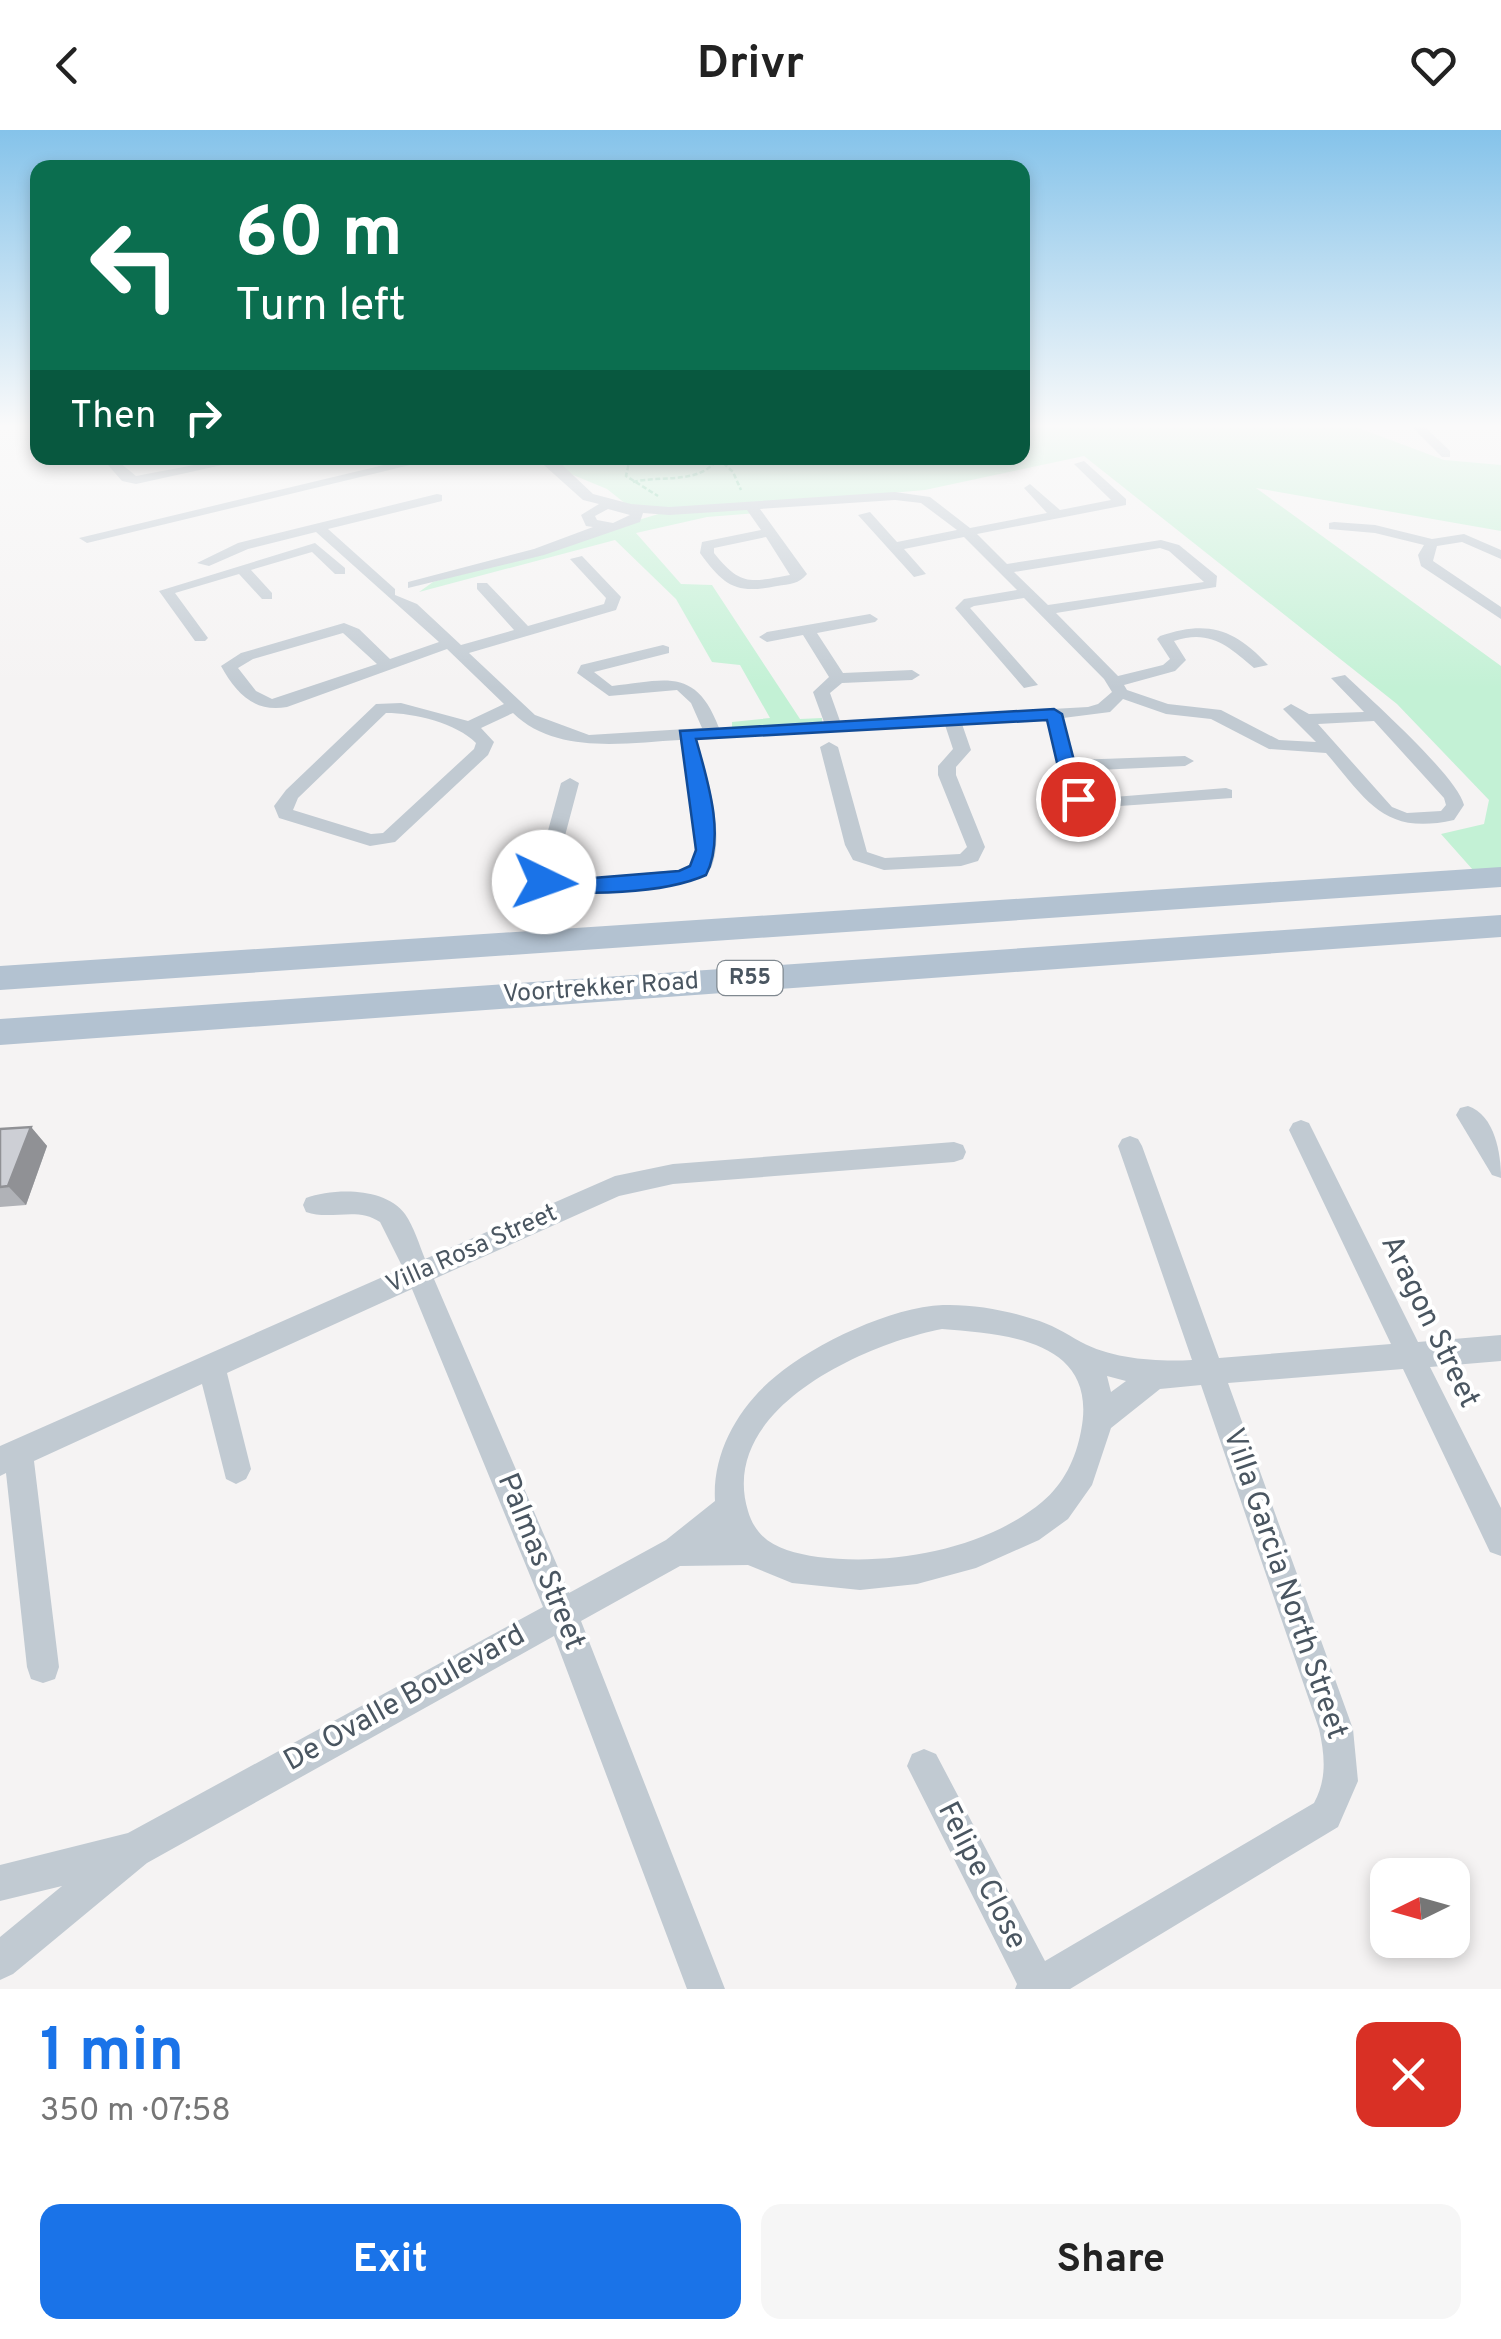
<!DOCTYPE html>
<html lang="en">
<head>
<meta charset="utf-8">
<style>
  :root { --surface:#fff; --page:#f6f6f6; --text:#222; --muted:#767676; --accent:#1a73e8 }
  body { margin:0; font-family:Overpass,sans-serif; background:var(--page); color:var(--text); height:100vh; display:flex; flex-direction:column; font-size:38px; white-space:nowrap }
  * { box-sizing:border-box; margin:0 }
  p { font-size:32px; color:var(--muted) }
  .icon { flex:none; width:55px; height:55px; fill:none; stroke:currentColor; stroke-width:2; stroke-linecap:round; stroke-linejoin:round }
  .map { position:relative; height:1859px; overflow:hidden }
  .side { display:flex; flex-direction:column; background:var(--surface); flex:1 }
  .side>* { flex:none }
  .banner { position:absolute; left:30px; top:30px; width:1000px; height:305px; border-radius:20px; box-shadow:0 5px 15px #0003; background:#0b6e4f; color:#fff; overflow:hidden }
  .needle { width:65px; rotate:265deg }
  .fabs { position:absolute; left:1370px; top:1728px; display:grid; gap:20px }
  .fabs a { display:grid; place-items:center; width:100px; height:100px; border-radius:20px; background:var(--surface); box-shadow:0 5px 15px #0003; font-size:50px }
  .pin { position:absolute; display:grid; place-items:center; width:85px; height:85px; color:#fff; margin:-42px; border:5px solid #fff; border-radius:50%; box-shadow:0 2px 10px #0007 }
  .me { position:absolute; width:110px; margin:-55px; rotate:93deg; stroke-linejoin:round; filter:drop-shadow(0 0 8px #0008) }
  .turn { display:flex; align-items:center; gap:35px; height:210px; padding:0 40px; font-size:45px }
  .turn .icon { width:130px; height:130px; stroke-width:2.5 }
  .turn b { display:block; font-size:70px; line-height:85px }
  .then { display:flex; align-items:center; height:95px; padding:0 40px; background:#0003; gap:20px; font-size:38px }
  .round { display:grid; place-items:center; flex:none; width:105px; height:105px; border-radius:20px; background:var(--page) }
  .headline { display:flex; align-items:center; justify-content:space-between; height:170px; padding:0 40px }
  h1 { font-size:60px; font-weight:700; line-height:75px; color:var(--accent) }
  .primary-button { display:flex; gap:20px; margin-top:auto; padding:20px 40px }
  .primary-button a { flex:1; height:115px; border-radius:20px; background:var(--accent); color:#fff; font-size:40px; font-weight:700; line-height:115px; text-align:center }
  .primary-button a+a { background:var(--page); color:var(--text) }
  header { display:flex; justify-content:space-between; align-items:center; height:130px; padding:0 40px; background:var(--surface); font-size:45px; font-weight:700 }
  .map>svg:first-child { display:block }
  .green { fill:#c3f1d5 }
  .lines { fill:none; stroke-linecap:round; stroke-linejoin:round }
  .path { stroke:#7ad0a6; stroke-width:2.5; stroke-dasharray:5 2.5; stroke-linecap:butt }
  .minor { fill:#c1cad2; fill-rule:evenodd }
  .tertiary { fill:#c1cad2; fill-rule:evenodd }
  .primary { fill:#b3c2d1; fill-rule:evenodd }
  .wall { fill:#b0b2b7 }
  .shaded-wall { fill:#909195 }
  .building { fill:#cdcfd5; stroke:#909195; stroke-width:2.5 }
  .route { fill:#1a73e8; stroke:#114b97; stroke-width:2.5 }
  .labels { text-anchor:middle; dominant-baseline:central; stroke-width:8; stroke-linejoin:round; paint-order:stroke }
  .shield { fill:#fff; stroke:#808990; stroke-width:2.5 }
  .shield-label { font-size:22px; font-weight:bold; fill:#4a5661 }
  .street-label { font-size:25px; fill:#4a5661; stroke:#fff }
  .near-street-label { font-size:30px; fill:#4a5661; stroke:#fff }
</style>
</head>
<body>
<header><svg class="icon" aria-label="back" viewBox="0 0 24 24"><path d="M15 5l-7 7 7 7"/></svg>Drivr<svg class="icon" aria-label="heart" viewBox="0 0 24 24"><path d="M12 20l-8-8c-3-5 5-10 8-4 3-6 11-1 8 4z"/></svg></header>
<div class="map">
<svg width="1501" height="1859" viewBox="0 0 1501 1859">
  <rect width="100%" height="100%" fill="#f5f3f3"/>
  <path class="green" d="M1023,297H1356L1444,330L1501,335V401L1256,358L1501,536V738L1473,740L1441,704L1484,694L1489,670L1397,574L1084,326L925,360L752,375L757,383L707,387L636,403L681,454L712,455L800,589L822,588V597L732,602V592L770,588L740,535L712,532L676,469L615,410L419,462L433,452L665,382L631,378L607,359L561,340L552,332L554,328H1022Z"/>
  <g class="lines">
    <g class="path">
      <path d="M630,328L626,346L658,366"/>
      <path d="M718,328L733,342L741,360"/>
      <path d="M633,352C660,345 701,355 718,328"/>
    </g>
    <g class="minor">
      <path d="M1412,297H1425L1450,321V327H1442Z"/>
      <path d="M102,328H114L136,346L231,328H254L136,354L122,351Z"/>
      <path d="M536,328L556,329L593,364L631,374L669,377L895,362L930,367L970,398L1047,383L1024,358L1030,354L1060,380L1111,370L1074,334L1084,331L1126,369V375L977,404L1007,434L1161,410L1179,415L1217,446L1216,457L1056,483L1118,546L1163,535L1170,529L1157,509L1160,506C1207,490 1234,498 1268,535L1254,538C1228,516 1210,499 1174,511L1186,530L1175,541L1124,555L1127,560L1168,574L1221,580L1279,610L1316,612L1283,579L1291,574L1309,584L1364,582L1331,548L1345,545C1370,569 1457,646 1464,675L1454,690C1383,706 1367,670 1326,623L1269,619L1211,589L1166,584L1123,569L1110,582L1063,588L1074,630L1185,626L1194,631L1185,636L1076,641L1089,669L1226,658L1232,660V668L1078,679L1062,655L1047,589L962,594L971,620L956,637V645L985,717L978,731L961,736L884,740L853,730L845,715L820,617L829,612L838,617L867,722L885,728L960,724L967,717L938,645V636L953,619L945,595L697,609C706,646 726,701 711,738L692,751L569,764L537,757L534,752L561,653L570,648L579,653L554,747L569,750L687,739L695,732L694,685L680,610C625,613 556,625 513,583L481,598L494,612L488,625L395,712L370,716L279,688L274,676L286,660L376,574L401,573L468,591L504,574L447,519L287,577C254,583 236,563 221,536L241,523L344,493L359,499L390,529L439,512L316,402L248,419L209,436L197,433L238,413L437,364L442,365V371L328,399L395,459V465L417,474L461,515L514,500L477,459V453H487L528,496L604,474L606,468L570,429L582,426L621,467L616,480L469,523L535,585L589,605L702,598L691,573L677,560L609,566L577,543L581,535L663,515L669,517V523L594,542L612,556C666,550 696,537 719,598L824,592L813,562L829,547L803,505L767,512L759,507L767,502L870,484L878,489L875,492L817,503L843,543L912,540L920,545L912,550L842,553L830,563L840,591L1088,577L1098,574L1112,562L1104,549L1024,468L974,476L970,478L1038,555L1024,558L955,478L964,469L1017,460L964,407L904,419L926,444L914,447L858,385L870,382L897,412L957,400L921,373L895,370L760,379L807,444C799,454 790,454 777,456C736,464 725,457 700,423L702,412L761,400L747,380L669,385L643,383L640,392L544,425L408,458V452L534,419L593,397L586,396L581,385L599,374L583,370ZM608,379L630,385L613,393L597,390L595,386ZM766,407L790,445C751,452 741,457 714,423V418ZM1160,418L1169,421L1204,452L1048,475L1014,442ZM343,503L377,534L272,569L256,561L238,538L253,529ZM386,583C415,583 456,593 476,613L474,619L383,703L371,704L293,680L298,668ZM1374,591L1444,668L1446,675L1441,681L1407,683L1392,677L1318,594Z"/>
      <path d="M1334,392L1375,395L1432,409L1464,404L1501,420V429L1462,412L1437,416L1433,431L1501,477V489L1421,436L1418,425L1424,415L1375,403L1329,399V393Z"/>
      <path d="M315,413L345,438V444H335L312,422L251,440L272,463V469H262L239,444L175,463L208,508L205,511H195L159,461Z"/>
      <path d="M1468,976C1495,985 1501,1024 1501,1048L1492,1045L1456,985L1460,978Z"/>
      <path d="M1301,990L1309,993L1418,1212L1501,1205V1231L1430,1237L1501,1378V1426L1490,1422L1403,1239L1228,1253L1353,1599L1358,1651L1338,1697L1070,1859H1015L1017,1854L907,1636L912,1624L924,1619L936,1624L1045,1831L1314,1673C1327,1649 1325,1626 1319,1599L1201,1255L1160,1259L1111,1298L1092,1355L1068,1389L1039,1410L976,1438L917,1454L860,1460L792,1453L748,1435L680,1436L581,1491L725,1859H687L554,1506L147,1733L13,1844L0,1850V1807L62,1756L0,1771V1735L128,1703L543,1477L412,1159L227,1243L251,1339L246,1349L236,1354L226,1349L202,1254L34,1331L59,1537L55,1549L43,1553L31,1549L27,1537L6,1343L0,1346V1316L403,1138L380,1092C357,1076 331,1091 306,1082L303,1075L306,1068C334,1058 385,1057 405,1084C414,1097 419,1114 425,1129L615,1046L673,1034L954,1012L963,1015L966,1022L963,1029L954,1032L673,1054L619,1066L434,1149L569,1463L666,1410L715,1371C712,1322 739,1276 776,1246C816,1213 891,1177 943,1175C972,1174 1006,1180 1033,1189C1051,1194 1065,1203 1081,1212C1112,1229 1158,1232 1192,1230L1118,1016L1122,1009L1130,1006L1138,1009L1142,1016L1219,1228L1391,1214L1289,1000L1293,993ZM942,1199C1008,1204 1099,1211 1081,1301C1076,1328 1064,1354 1042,1372C984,1420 891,1436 818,1427C786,1422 758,1415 748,1381C717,1279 865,1214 942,1199ZM1107,1246L1126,1251L1111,1262Z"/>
    </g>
    <path class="tertiary" d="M413,328H439L87,413L79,408Z"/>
    <g class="primary">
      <path d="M1501,737V757L0,860V836Z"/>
      <path d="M1501,785V807L0,915V889Z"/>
    </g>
  </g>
  <path class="wall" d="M31,997L47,1016L26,1075L0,1077V999Z"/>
  <path class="shaded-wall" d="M31,997L47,1016L26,1075L8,1056Z"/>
  <path class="building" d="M31,997L8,1056L0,1057V999Z"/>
  <linearGradient id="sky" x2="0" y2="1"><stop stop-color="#85c3ea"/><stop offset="0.53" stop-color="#fafafa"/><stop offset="1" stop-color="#fafafa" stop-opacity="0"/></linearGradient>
  <rect width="1501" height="558" fill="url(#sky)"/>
  <path class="route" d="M1054,579L1062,584L1080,654L1088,669L1085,673H1072L1062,654L1047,590L696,609C707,649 726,706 706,745C666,763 579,768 537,756L534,752L544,745L568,750L679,741L690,736L696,720L680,601Z"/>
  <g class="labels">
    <rect class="shield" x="717.5" y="831" width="65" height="34" rx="8"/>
    <g class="shield-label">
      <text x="750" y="848">R55</text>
    </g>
    <g class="street-label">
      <text transform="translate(601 859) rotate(-4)">Voortrekker Road</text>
      <text transform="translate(472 1120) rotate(-24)">Villa Rosa Street</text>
    </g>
    <g class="near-street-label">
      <text transform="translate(1429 1192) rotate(64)">Aragon Street</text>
      <text transform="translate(540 1432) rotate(68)">Palmas Street</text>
      <text transform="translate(1284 1454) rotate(71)">Villa Garcia North Street</text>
      <text transform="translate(405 1569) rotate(-29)">De Ovalle Boulevard</text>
      <text transform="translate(981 1746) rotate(63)">Felipe Close</text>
    </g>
  </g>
</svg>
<div class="fabs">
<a><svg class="needle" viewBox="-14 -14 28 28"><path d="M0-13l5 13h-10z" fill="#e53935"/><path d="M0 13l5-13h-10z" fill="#767676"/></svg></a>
</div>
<div class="pin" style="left:1078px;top:669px;background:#d93025"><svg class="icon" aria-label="arrive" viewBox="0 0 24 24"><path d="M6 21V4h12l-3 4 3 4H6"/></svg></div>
<svg class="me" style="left:544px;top:752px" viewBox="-20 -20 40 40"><circle r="19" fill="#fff"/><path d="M0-13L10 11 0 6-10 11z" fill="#1a73e8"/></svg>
<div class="banner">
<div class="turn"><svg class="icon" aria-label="left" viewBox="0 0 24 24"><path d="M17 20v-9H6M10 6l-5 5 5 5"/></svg><div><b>60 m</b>Turn left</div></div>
<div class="then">Then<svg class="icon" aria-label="right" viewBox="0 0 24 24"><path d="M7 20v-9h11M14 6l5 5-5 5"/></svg></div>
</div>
</div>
<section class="side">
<div class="headline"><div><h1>1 min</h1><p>350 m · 07:58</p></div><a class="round" style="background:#d93025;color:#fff"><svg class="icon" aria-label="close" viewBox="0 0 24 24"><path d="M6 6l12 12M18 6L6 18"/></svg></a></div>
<div class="primary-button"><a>Exit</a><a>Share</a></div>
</section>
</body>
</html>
